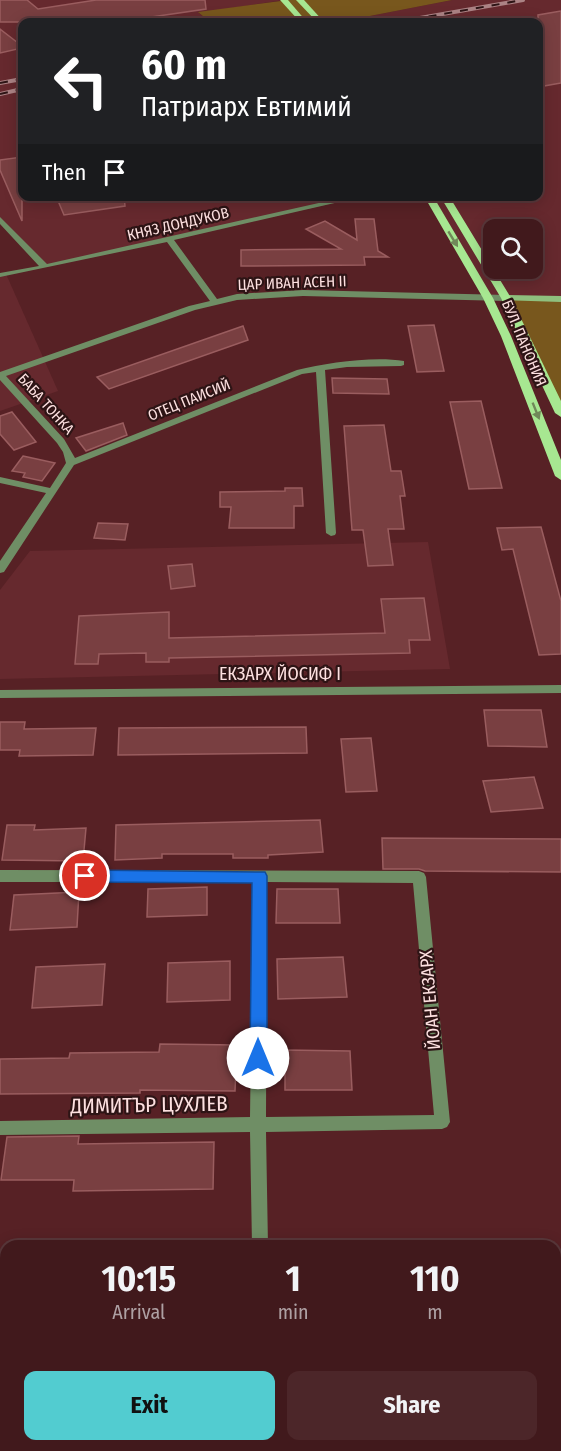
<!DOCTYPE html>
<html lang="en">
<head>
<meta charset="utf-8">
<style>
  :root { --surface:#41191c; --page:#4c2629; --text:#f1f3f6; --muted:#aea0a3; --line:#5a383b; --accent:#52ccd0 }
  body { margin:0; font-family:"Fira Sans Condensed",sans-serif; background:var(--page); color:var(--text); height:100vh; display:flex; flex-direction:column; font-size:22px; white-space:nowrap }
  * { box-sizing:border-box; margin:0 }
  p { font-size:20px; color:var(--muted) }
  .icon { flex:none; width:33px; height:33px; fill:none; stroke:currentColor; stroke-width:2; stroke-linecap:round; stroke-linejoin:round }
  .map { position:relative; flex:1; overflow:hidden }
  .sheet { position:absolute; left:0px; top:1240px; width:561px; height:212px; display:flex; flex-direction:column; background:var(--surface); border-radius:18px 18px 0 0; box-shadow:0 3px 15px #0003,0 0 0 2px var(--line) }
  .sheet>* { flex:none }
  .hud { position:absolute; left:18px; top:18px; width:525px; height:183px; border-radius:12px; box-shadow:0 3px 15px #0003,0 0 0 2px var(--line); background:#202124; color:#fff; overflow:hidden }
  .tools { position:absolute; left:483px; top:219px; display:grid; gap:12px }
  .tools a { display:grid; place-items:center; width:60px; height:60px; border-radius:12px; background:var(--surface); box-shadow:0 3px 15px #0003,0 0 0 2px var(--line); font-size:30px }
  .pin { position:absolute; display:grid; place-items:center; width:51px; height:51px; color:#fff; margin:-26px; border:3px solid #fff; border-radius:50%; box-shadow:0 2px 6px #0007 }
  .me { position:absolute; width:66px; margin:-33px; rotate:0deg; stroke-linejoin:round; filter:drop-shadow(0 0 4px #0008) }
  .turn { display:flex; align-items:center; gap:21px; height:126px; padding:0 24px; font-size:27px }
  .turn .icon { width:78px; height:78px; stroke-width:2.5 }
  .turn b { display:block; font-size:42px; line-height:51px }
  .then { display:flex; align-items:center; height:57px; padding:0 24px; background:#0003; gap:12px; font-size:22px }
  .eta { display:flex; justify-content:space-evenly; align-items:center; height:102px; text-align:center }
  .eta b { font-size:36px; font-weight:700; line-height:42px }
  .button { display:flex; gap:12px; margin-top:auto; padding:12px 24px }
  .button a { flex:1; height:69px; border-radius:12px; background:var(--accent); color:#111; font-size:24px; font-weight:700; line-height:69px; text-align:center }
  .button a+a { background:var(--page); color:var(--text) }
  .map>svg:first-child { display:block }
  .built { fill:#66292e; fill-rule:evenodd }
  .green { fill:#78571d }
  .building { fill:#793f41; stroke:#9a5d5f; stroke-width:1.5 }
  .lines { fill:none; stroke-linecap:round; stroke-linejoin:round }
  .minor { fill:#6f8e65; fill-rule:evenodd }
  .tertiary { fill:#6f8e65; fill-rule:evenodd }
  .secondary { fill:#8fc07e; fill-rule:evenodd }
  .primary { fill:#a7e791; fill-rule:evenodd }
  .rail-casing { stroke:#ac8385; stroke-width:4 }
  .rail { stroke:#2d1415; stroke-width:2; stroke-dasharray:8; stroke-linecap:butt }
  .oneway { fill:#708859 }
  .route { fill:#1a73e8; stroke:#114b97; stroke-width:1.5 }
  .labels { text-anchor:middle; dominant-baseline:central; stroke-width:4.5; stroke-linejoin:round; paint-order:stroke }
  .far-street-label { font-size:15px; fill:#fde0e0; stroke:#2d1415 }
  .street-label { font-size:18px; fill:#fde0e0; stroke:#2d1415 }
  .near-street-label { font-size:21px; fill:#fde0e0; stroke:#2d1415 }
</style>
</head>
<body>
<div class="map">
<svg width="561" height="1451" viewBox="0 0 561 1451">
  <rect width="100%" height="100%" fill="#572125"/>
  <g class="built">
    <path d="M0,0H284L199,13L210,22H22V196L362,197L45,267L0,219Z"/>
    <path d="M452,0H561V299L488,298L428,197L538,196V22H339ZM494,230H532V268H494Z"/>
    <path d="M6,274L58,391L0,411V275Z"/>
    <path d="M428,542L450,669L0,679V590L30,551Z"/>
  </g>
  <g class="green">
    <path d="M288,0H452L339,22H210L198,12Z"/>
    <path d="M506,298L561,299V413Z"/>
  </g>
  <g class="building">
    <path d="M0,0H27L38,9L96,0H205L206,9L117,22H0Z"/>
    <path d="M561,11V83L538,87V15Z"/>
    <path d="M0,29L22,46V48L0,53Z"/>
    <path d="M22,157V221L0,170V160Z"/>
    <path d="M56,196H124L125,206L64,215Z"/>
    <path d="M355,219H374L378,251L388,257H364L365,265L241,266V250L341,249L306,229L325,221L357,240Z"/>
    <path d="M434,325L444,371L417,372L408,326Z"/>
    <path d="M243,326L248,340L109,389L97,377Z"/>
    <path d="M332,378L387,379L389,394L333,393Z"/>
    <path d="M481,401L502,488L469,489L450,402Z"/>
    <path d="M12,412L36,442L14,450L0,434V416Z"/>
    <path d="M123,423L127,435L86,451L76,438Z"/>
    <path d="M384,425L391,471H401L405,496H400L404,529H388L393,565L368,566L363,530H352L344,426Z"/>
    <path d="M23,456L55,463L42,481L23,477L25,473L12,471Z"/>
    <path d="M285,488H302L303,506H294V528H229L231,507H220V492L285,491Z"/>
    <path d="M98,523L128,524L125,540L94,538Z"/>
    <path d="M541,527L561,601V654L539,655L513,549L502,550L497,528Z"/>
    <path d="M192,564L195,586L171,589L168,566Z"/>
    <path d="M424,598L430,640H409L410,653L169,658V662H146V653L99,654L98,664H75L79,616L169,612V638L385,633L381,599Z"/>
    <path d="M484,710H541L547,747L488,746Z"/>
    <path d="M0,722H25L24,729L96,728L93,755L19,756L20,750H0Z"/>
    <path d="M306,727L307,753L118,755L119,728Z"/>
    <path d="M371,738L377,791L346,792L341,739Z"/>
    <path d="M534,777L543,808L491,812L483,781Z"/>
    <path d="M320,820L323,852L268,855V858H233V854H162V858L115,860L116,825Z"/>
    <path d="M7,825H35L34,830L86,828L83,861L2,860Z"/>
    <path d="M382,838L561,839V872L425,871L419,869H383Z"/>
    <path d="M207,887V915L147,917L148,889Z"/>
    <path d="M277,889H338L340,923H276Z"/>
    <path d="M79,892L77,927L10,930L14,895Z"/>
    <path d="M343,957L347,997L278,999L277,959Z"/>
    <path d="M230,961V1000L167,1002L168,963Z"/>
    <path d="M105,964L102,1005L32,1008L36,967Z"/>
    <path d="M160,1044L237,1045L235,1091L140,1090V1093L0,1094V1059L69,1058L70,1053L159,1052Z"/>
    <path d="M285,1050L350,1051L352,1090H285Z"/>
    <path d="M79,1136L78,1144L214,1142L213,1189L73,1191L74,1180H1L7,1137Z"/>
  </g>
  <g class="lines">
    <g class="minor">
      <path d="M350,196H365L174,240L217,299L237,294L303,290L506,295L510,298L506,301L303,296L237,300L195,310L6,376L64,439L75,458L297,370C327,363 372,356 404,361V365L401,366L347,367L325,370L336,533L335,535L331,536L326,533L316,372L302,374L74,465L4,572L0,573V561L46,493L0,483V477L50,488L66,463L63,452L57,443L0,380V372L189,306L210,301L167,242L0,277V273L39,266L0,224V217L47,264Z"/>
      <path d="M0,870L419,871L424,873L426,877L450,1122L447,1127L442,1129L266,1132L268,1246H252L250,1132L0,1135V1121L250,1117L253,882H0ZM267,882L413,883L434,1115L266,1117Z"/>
      <rect x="254" y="1446" width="18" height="5"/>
    </g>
    <path class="tertiary" d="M561,685V693L0,698V690Z"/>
    <path class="secondary" d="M506,295L561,296V302L503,300V296Z"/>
    <g class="primary">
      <path d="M280,0H288L307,22H300Z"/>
      <path d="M296,0H304L324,22H317Z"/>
      <path d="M424,196H433L493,298L511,336L561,460V480L555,476L501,336L483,298Z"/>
      <path d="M440,196H449L511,298L561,401V417L555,413L501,298Z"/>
    </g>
    <defs>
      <g id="rail">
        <path d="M376,22L406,18"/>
        <path d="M397,22L523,0"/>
        <path d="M0,83L22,79"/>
        <path d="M0,94L22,89"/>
      </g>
    </defs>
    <use href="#rail" class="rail-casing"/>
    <use href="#rail" class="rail"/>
  </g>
  <defs><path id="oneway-solid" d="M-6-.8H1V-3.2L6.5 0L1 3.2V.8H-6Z" transform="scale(1.5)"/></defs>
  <g class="oneway">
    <use href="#oneway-solid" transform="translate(453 239) rotate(59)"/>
    <use href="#oneway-solid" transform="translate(536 411) rotate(68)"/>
  </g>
  <path class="route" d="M85,870L265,872L267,876V1058L264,1063L258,1065L252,1063L250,1058L252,883L85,882L79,881L77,876L79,872Z"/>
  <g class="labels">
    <g class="far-street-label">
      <text transform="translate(178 224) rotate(-13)">КНЯЗ ДОНДУКОВ</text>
      <text transform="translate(292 283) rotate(-2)">ЦАР ИВАН АСЕН II</text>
      <text transform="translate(524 343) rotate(67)">БУЛ. ПАНОНИЯ</text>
      <text transform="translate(189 400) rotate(-22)">ОТЕЦ ПАИСИЙ</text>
      <text transform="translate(46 404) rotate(48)">БАБА ТОНКА</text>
    </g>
    <g class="street-label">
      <text x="280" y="674">ЕКЗАРХ ЙОСИФ I</text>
      <text transform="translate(430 1000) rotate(-95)">ЙОАН ЕКЗАРХ</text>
    </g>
    <g class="near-street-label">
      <text transform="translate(149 1105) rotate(-1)">ДИМИТЪР ЦУХЛЕВ</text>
    </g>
  </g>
</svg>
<div class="tools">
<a><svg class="icon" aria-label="search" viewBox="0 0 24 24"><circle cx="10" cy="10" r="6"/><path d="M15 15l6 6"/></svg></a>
</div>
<div class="pin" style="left:85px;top:876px;background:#d93025"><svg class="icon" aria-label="arrive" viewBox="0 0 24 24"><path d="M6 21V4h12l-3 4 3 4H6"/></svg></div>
<svg class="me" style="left:258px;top:1058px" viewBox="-20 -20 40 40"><circle r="19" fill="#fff"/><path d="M0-13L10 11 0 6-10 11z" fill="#1a73e8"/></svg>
<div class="hud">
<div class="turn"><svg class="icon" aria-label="left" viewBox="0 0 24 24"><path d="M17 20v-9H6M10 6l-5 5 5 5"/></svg><div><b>60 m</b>Патриарх Евтимий</div></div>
<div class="then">Then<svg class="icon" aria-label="arrive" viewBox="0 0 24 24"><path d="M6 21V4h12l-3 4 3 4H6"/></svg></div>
</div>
<section class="sheet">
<div class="eta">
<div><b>10:15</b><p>Arrival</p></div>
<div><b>1</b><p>min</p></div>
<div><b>110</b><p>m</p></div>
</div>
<div class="button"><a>Exit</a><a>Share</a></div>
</section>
</div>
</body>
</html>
